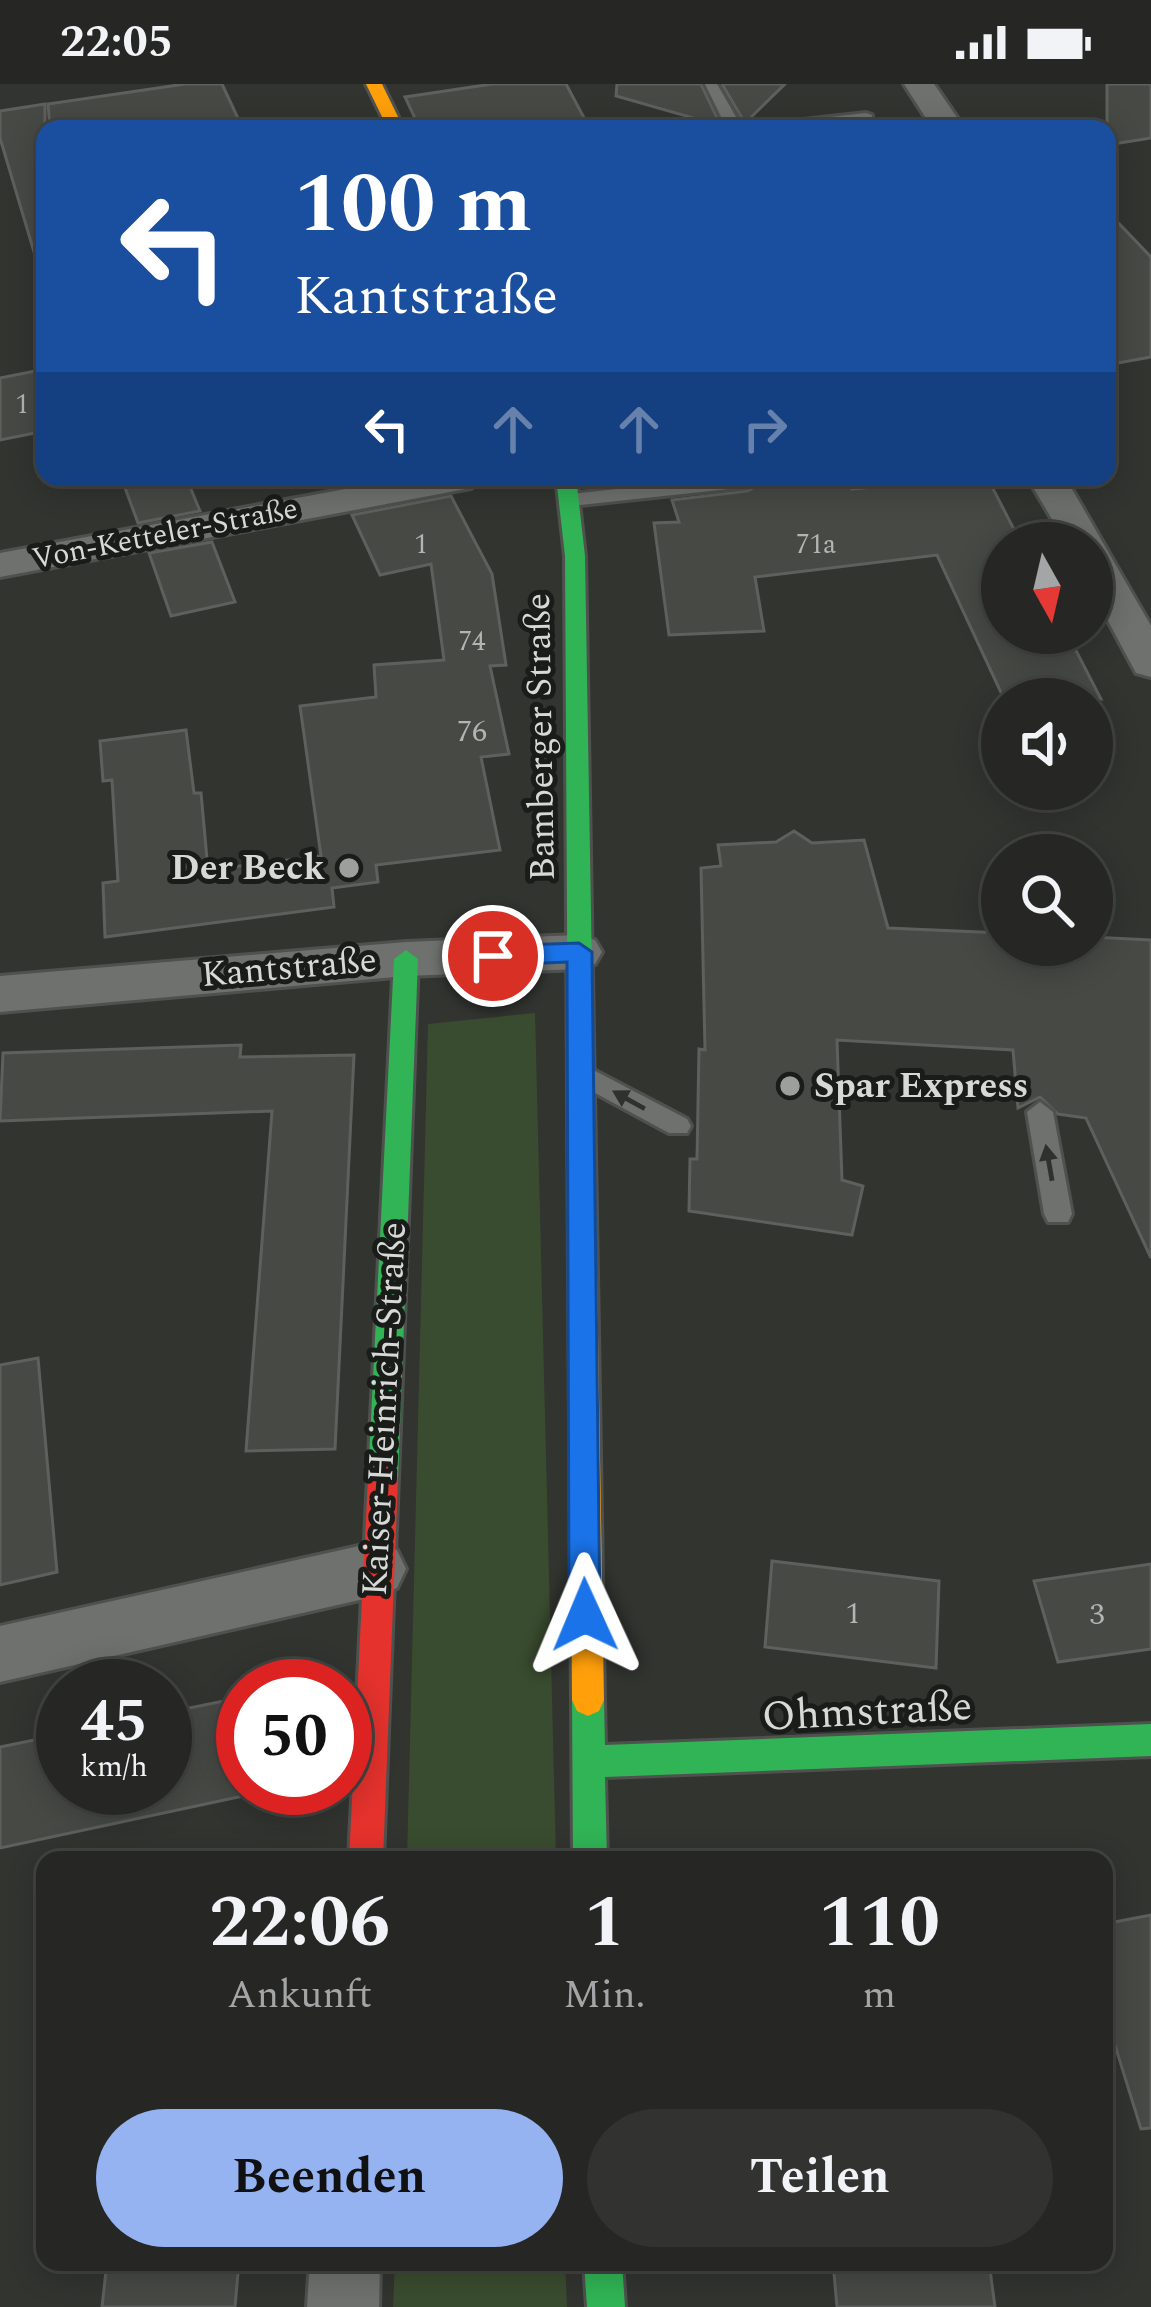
<!DOCTYPE html>
<html lang="de">
<head>
<meta charset="utf-8">
<style>
  :root { --surface:#262724; --page:#323331; --text:#f1f3f6; --muted:#a4a5a6; --line:#424441; --accent:#95b2f1 }
  body { margin:0; font-family:Spectral,serif; background:var(--page); color:var(--text); height:100vh; display:flex; flex-direction:column; font-size:45px; white-space:nowrap }
  * { box-sizing:border-box; margin:0 }
  p { font-size:39px; color:var(--muted) }
  .icon { flex:none; width:66px; height:66px; fill:none; stroke:currentColor; stroke-width:2; stroke-linecap:round; stroke-linejoin:round }
  .map { position:relative; flex:1; overflow:hidden }
  .side { position:absolute; left:36px; top:1767px; width:1077px; height:420px; display:flex; flex-direction:column; background:var(--surface); border-radius:24px; box-shadow:0 6px 30px #0003,0 0 0 3px var(--line) }
  .side>* { flex:none }
  .guide { position:absolute; left:36px; top:36px; width:1080px; height:366px; border-radius:24px; box-shadow:0 6px 30px #0003,0 0 0 3px var(--line); background:#1a4fa0; color:#fff; overflow:hidden }
  .needle { width:78px; rotate:172deg }
  .buttons { position:absolute; left:981px; top:438px; display:grid; gap:24px }
  .buttons a { display:grid; place-items:center; width:132px; height:132px; border-radius:50%; background:var(--surface); box-shadow:0 6px 30px #0003,0 0 0 3px var(--line); font-size:60px }
  .speed { position:absolute; left:36px; top:1575px; display:flex; gap:24px; font-size:60px; font-weight:700; text-align:center }
  .speed>* { display:grid; place-content:center; width:156px; height:156px; border-radius:50%; background:var(--surface); box-shadow:0 6px 30px #0003,0 0 0 3px var(--line); line-height:1 }
  .speed small { font-size:30px; font-weight:400 }
  .speed .limit { border:18px solid #d22; background:#fff; color:#111 }
  .pin { position:absolute; display:grid; place-items:center; width:102px; height:102px; color:#fff; margin:-51px; border:6px solid #fff; border-radius:50%; box-shadow:0 3px 12px #0007 }
  .me { position:absolute; width:132px; margin:-66px; rotate:359deg; stroke-linejoin:round; filter:drop-shadow(0 0 9px #0008) }
  .turn { display:flex; align-items:center; gap:42px; height:252px; padding:0 60px; font-size:54px }
  .turn .icon { width:156px; height:156px; stroke-width:2.5 }
  .turn b { display:block; font-size:84px; line-height:102px }
  .lanes { display:flex; align-items:center; height:114px; padding:0 60px; background:#0003; justify-content:center; gap:60px; direction:ltr }
  .lanes .off { opacity:.35 }
  .eta { display:flex; justify-content:space-evenly; align-items:center; height:204px; text-align:center }
  .eta b { font-size:72px; font-weight:700; line-height:84px }
  .button { display:flex; gap:24px; margin-top:auto; padding:24px 60px }
  .button a { flex:1; height:138px; border-radius:72px; background:var(--accent); color:#111; font-size:48px; font-weight:700; line-height:138px; text-align:center }
  .button a+a { background:var(--page); color:var(--text) }
  .status { display:flex; justify-content:space-between; align-items:center; height:84px; padding:0 60px; background:var(--surface); direction:ltr }
  .status svg { height:33px; fill:currentColor }
  .map>svg:first-child { display:block }
  .green { fill:#3a4c2f }
  .building { fill:#474945; stroke:#5e605d; stroke-width:3 }
  .lines { fill:none; stroke-linecap:round; stroke-linejoin:round }
  .lane-casing { stroke:#4f514e; stroke-width:6 }
  .street-casing { stroke:#4f514e; stroke-width:6 }
  .fast-casing { stroke:#4f514e; stroke-width:6 }
  .slow-casing { stroke:#4f514e; stroke-width:6 }
  .jam-casing { stroke:#4f514e; stroke-width:6 }
  .lane { fill:#6f716e; fill-rule:evenodd }
  .street { fill:#6f716e; fill-rule:evenodd }
  .fast { fill:#30b455; fill-rule:evenodd }
  .slow { fill:#ff9f0a; fill-rule:evenodd }
  .jam { fill:#e5322d; fill-rule:evenodd }
  .oneway { fill:#2f312e }
  .route { fill:#1a73e8; stroke:#114b97; stroke-width:3 }
  .poi-dot { fill:#9d9f9b; stroke:#1a1c19; stroke-width:4.5 }
  .labels { text-anchor:middle; dominant-baseline:central; stroke-width:10; stroke-linejoin:round; paint-order:stroke }
  .far-number-label { font-size:27px; fill:#b2b5b1 }
  .far-street-label { font-size:30px; fill:#d6d9d5; stroke:#1a1c19 }
  .number-label { font-size:30px; fill:#b2b5b1 }
  .street-label { font-size:36px; fill:#d6d9d5; stroke:#1a1c19 }
  .poi-label { font-size:36px; font-weight:bold; fill:#d6d9d5; stroke:#1a1c19; text-anchor:end }
  .near-street-label { font-size:42px; fill:#d6d9d5; stroke:#1a1c19 }
</style>
</head>
<body>
<div class="status"><b>22:05</b><svg viewBox="0 0 49 12"><path d="M0 12V9h3v3zM5 12V6h3v6zM10 12V3h3v9zM15 12V0h3v12zM26 1h20v11H26zM47 4h2v5h-2z"/></svg></div>
<div class="map">
<svg width="1151" height="2223" viewBox="0 0 1151 2223">
  <rect width="100%" height="100%" fill="#323430"/>
  <g class="green">
    <path d="M535,929L556,1776H407L428,940Z"/>
    <path d="M395,2178H565L567,2223H393Z"/>
  </g>
  <g class="building">
    <path d="M185,0H222L243,45H50L48,20Z"/>
    <path d="M492,0H566L590,45H420L405,13Z"/>
    <path d="M617,0H701L721,42L616,12Z"/>
    <path d="M722,0H785L745,39Z"/>
    <path d="M1107,0H1151V54L1107,61Z"/>
    <path d="M45,20V167L34,168L0,54V27Z"/>
    <path d="M1107,127L1151,173V273L1107,281Z"/>
    <path d="M45,285V347L0,356V294Z"/>
    <path d="M121,393H186L200,427L138,439Z"/>
    <path d="M760,393H852V405L987,393L1021,459H1002V549H1067L1101,615H1004L937,471L755,493L764,547L669,551L654,439L679,438L672,416L747,407L759,401Z"/>
    <path d="M451,412L492,490L506,581L490,582L509,670L481,673L500,766L376,781L378,798L332,804L334,823L105,853L103,799L118,797L112,696L103,697L100,657L186,646L194,709H201L208,786L321,772L300,622L376,613L374,581L444,576L431,480L380,491L352,431Z"/>
    <path d="M212,458L235,518L171,532L149,469Z"/>
    <path d="M794,747L812,759L864,756L888,844L1002,849V861H1092V853L1151,856V1174L1086,1034L1058,1030L1040,1013L1018,1024L1013,966L837,956L842,1096L863,1102L852,1151L689,1127L690,1075H697L699,965L705,966L701,784L721,782L718,761L776,758Z"/>
    <path d="M241,961L240,973L354,971L335,1365L246,1367L272,1027L0,1037L3,969Z"/>
    <path d="M38,1274L57,1488L0,1501V1281Z"/>
    <path d="M772,1477L939,1497L936,1584L765,1563Z"/>
    <path d="M1151,1480V1565L1058,1578L1034,1497Z"/>
    <path d="M243,1613V1712L0,1764V1663L63,1650V1704H165V1629Z"/>
    <path d="M1151,1831V2044L1141,2045L1104,1926V1840Z"/>
    <path d="M107,2178H239L235,2223H102Z"/>
    <path d="M833,2178H989L995,2223H837Z"/>
  </g>
  <g class="lines">
    <defs>
      <g id="lane">
        <path d="M705,0H717L743,45H727Z"/>
        <path d="M866,29L872,31V37L812,45H760L768,40Z"/>
        <path d="M728,393H754L757,397L747,403L571,422L561,416L571,410Z"/>
        <path d="M582,980L687,1035L691,1042L687,1049H669L573,997L569,990Z"/>
        <path d="M1040,1018L1053,1028L1072,1130L1068,1138H1048L1044,1130L1027,1028Z"/>
      </g>
      <g id="street">
        <path d="M904,0H934L965,45H933Z"/>
        <path d="M410,393H490L471,404L0,493V469Z"/>
        <path d="M1027,393H1065L1151,542V593L1136,589L1092,507V459H1066Z"/>
        <path d="M579,851L595,856L602,868L595,880L579,885L406,892L0,928V892L406,858Z"/>
        <path d="M377,1458L397,1466L406,1485L397,1504L377,1512L0,1598V1542Z"/>
        <path d="M310,2178H380L379,2223H307Z"/>
      </g>
      <g id="fast">
        <path d="M556,393H576L585,472L597,1189L593,1197L583,1201L573,1197L569,1189L565,472Z"/>
        <path d="M406,866L418,875L398,1394L394,1404L383,1407L372,1404L368,1394L394,875Z"/>
        <path d="M588,1600L599,1605L604,1616L605,1661L1151,1640V1672L605,1693L607,1776H573L572,1616L577,1605Z"/>
        <path d="M584,2178H622L625,2223H587Z"/>
      </g>
      <g id="slow">
        <path d="M366,0H382L404,45H388Z"/>
        <path d="M583,1177L593,1181L597,1189L604,1616L599,1627L588,1632L577,1627L572,1616L569,1189L573,1181Z"/>
      </g>
      <path id="jam" d="M383,1381L394,1384L398,1394L383,1776H349L368,1394L372,1384Z"/>
    </defs>
    <use href="#lane" class="lane-casing"/>
    <use href="#street" class="street-casing"/>
    <use href="#fast" class="fast-casing"/>
    <use href="#slow" class="slow-casing"/>
    <use href="#jam" class="jam-casing"/>
    <use href="#lane" class="lane"/>
    <use href="#street" class="street"/>
    <use href="#fast" class="fast"/>
    <use href="#slow" class="slow"/>
    <use href="#jam" class="jam"/>
  </g>
  <defs><path id="oneway-solid" d="M-6-.8H1V-3.2L6.5 0L1 3.2V.8H-6Z" transform="scale(3)"/></defs>
  <g class="oneway">
    <use href="#oneway-solid" transform="translate(629 1016) rotate(-151)"/>
    <use href="#oneway-solid" transform="translate(1049 1079) rotate(-100)"/>
  </g>
  <path class="route" d="M579,859L592,868L600,1531L596,1541L585,1545L574,1541L569,1531L567,878L493,881L480,872L493,862Z"/>
  <g class="poi-dot">
    <circle cx="349" cy="784" r="12"/>
    <circle cx="790" cy="1002" r="12"/>
  </g>
  <g class="labels">
    <g class="far-number-label">
      <text x="22" y="321">1</text>
      <text x="421" y="461">1</text>
      <text x="816" y="461">71a</text>
      <text x="472" y="558">74</text>
    </g>
    <g class="far-street-label">
      <text transform="translate(165 450) rotate(-11)">Von-Ketteler-Straße</text>
    </g>
    <g class="number-label">
      <text x="472" y="648">76</text>
      <text x="853" y="1530">1</text>
      <text x="1097" y="1531">3</text>
    </g>
    <g class="street-label">
      <text transform="translate(541 653) rotate(-91)">Bamberger Straße</text>
      <text transform="translate(289 884) rotate(-5)">Kantstraße</text>
      <text transform="translate(385 1325) rotate(-87)">Kaiser-Heinrich-Straße</text>
    </g>
    <g class="poi-label">
      <text x="325" y="784">Der Beck</text>
      <text x="814" y="1002" text-anchor="start">Spar Express</text>
    </g>
    <g class="near-street-label">
      <text transform="translate(867 1628) rotate(-3)">Ohmstraße</text>
    </g>
  </g>
</svg>
<div class="buttons">
<a><svg class="needle" viewBox="-14 -14 28 28"><path d="M0-13l5 13h-10z" fill="#e53935"/><path d="M0 13l5-13h-10z" fill="#a4a5a6"/></svg></a>
<a><svg class="icon" aria-label="sound" viewBox="0 0 24 24"><path d="M4 9h4l5-4v14l-5-4H4zM17 9q2 3 0 6"/></svg></a>
<a><svg class="icon" aria-label="search" viewBox="0 0 24 24"><circle cx="10" cy="10" r="6"/><path d="M15 15l6 6"/></svg></a>
</div>
<div class="speed"><div>45<small>km/h</small></div><div class="limit">50</div></div>
<div class="pin" style="left:493px;top:872px;background:#d93025"><svg class="icon" aria-label="arrive" viewBox="0 0 24 24"><path d="M6 21V4h12l-3 4 3 4H6"/></svg></div>
<svg class="me" style="left:585px;top:1531px" viewBox="-20 -20 40 40"><path d="M0-17L14 15 0 8-14 15z" fill="#1a73e8" stroke="#fff" stroke-width="4"/></svg>
<div class="guide">
<div class="turn"><svg class="icon" aria-label="left" viewBox="0 0 24 24"><path d="M17 20v-9H6M10 6l-5 5 5 5"/></svg><div><b>100 m</b>Kantstraße</div></div>
<div class="lanes"><svg class="icon" aria-label="left" viewBox="0 0 24 24"><path d="M17 20v-9H6M10 6l-5 5 5 5"/></svg><svg class="icon off" aria-label="ahead" viewBox="0 0 24 24"><path d="M12 20V5M6 11l6-6 6 6"/></svg><svg class="icon off" aria-label="ahead" viewBox="0 0 24 24"><path d="M12 20V5M6 11l6-6 6 6"/></svg><svg class="icon off" aria-label="right" viewBox="0 0 24 24"><path d="M7 20v-9h11M14 6l5 5-5 5"/></svg></div>
</div>
<section class="side">
<div class="eta">
<div><b>22:06</b><p>Ankunft</p></div>
<div><b>1</b><p>Min.</p></div>
<div><b>110</b><p>m</p></div>
</div>
<div class="button"><a>Beenden</a><a>Teilen</a></div>
</section>
</div>
</body>
</html>
